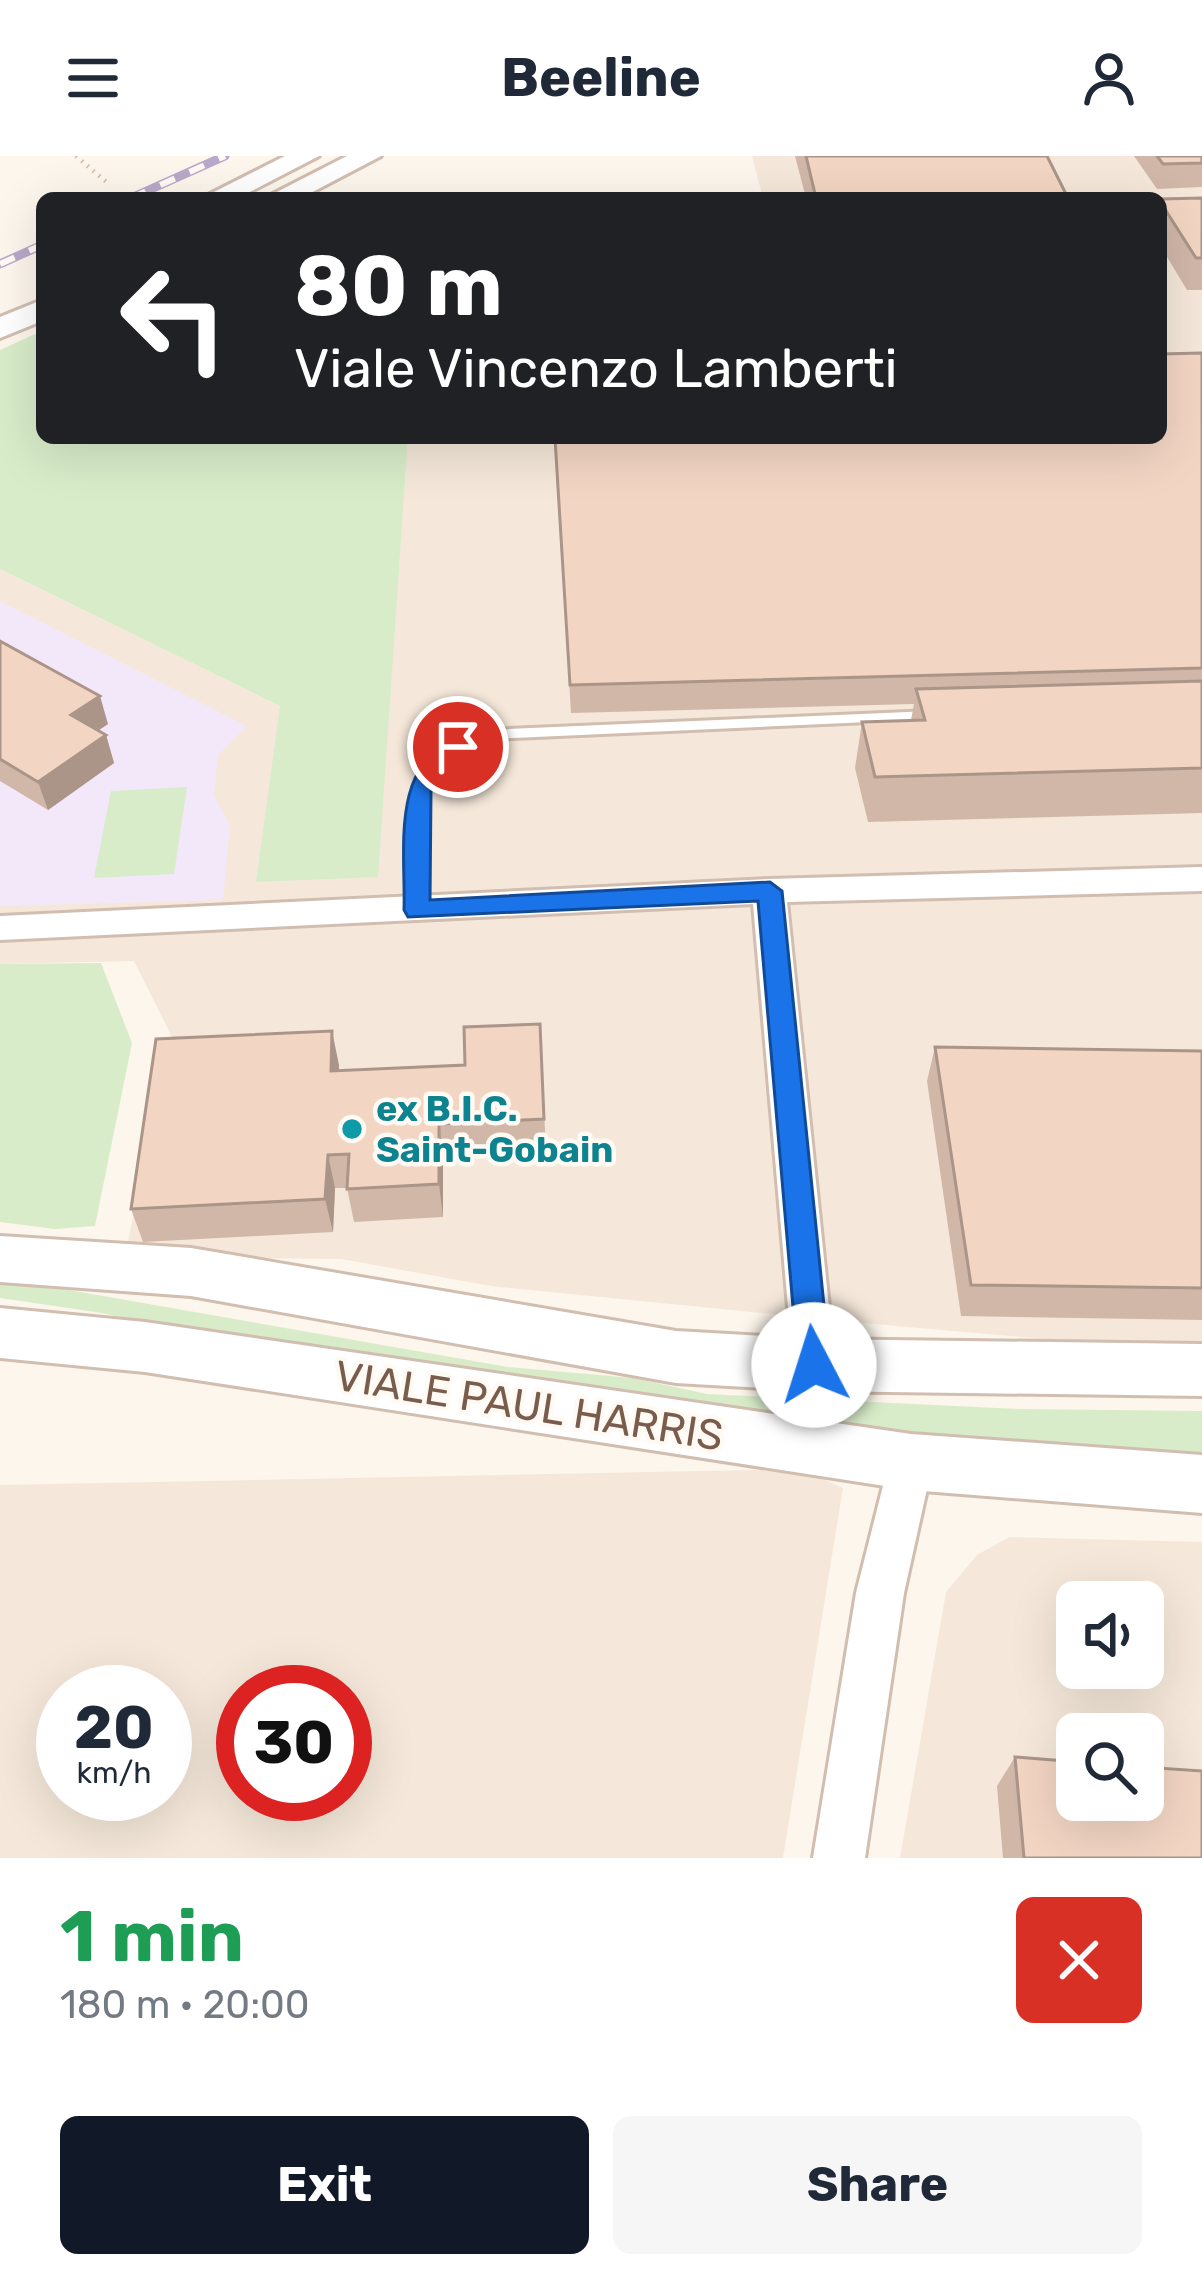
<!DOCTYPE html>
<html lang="en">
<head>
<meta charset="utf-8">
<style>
  :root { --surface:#fff; --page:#f6f6f7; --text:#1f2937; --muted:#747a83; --accent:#111827 }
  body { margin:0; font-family:Rubik,sans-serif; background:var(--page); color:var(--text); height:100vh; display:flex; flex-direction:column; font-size:45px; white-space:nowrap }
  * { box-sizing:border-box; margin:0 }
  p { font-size:39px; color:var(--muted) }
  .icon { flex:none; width:66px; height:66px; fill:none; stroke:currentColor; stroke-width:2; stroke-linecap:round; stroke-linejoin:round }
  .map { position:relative; height:1702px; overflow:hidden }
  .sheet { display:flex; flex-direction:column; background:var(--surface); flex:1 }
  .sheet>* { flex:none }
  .hud { position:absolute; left:36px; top:36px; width:1131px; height:252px; border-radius:18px; box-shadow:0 12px 48px #0002; background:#202124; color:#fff; overflow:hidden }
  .tools { position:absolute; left:1056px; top:1425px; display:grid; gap:24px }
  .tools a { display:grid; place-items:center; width:108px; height:108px; border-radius:18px; background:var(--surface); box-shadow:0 12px 48px #0002; font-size:60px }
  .speed { position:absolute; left:36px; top:1509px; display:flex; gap:24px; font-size:60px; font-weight:700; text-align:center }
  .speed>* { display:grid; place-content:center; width:156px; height:156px; border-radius:50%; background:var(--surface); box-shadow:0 12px 48px #0002; line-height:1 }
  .speed small { font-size:30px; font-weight:400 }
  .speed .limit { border:18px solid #d22; background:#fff; color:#111 }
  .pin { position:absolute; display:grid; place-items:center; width:102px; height:102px; color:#fff; margin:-51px; border:6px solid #fff; border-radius:50%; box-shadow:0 3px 12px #0007 }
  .me { position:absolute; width:132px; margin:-66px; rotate:355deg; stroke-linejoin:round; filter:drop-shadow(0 0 9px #0008) }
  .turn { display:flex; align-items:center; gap:42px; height:252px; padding:0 60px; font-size:54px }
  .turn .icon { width:156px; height:156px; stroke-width:2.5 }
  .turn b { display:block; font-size:84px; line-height:102px }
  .round { display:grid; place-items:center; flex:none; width:126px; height:126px; border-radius:18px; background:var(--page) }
  .summary { display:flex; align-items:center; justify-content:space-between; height:204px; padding:0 60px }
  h1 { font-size:72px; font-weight:700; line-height:90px; color:#1e9e55 }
  .button { display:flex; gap:24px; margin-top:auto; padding:24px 60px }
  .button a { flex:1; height:138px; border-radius:18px; background:var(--accent); color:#fff; font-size:48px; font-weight:700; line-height:138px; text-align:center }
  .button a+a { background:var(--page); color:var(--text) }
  header { display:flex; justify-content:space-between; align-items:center; height:156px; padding:0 60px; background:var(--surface); font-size:54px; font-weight:700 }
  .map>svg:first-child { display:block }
  .residential { fill:#f5e8da; fill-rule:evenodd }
  .education { fill:#f3e8fa }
  .green { fill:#d8ecc9 }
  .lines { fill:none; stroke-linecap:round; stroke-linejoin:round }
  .service-casing { stroke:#d1beb0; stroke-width:6 }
  .minor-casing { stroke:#d1beb0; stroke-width:6 }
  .tertiary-casing { stroke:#d1beb0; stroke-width:6 }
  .path { stroke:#d9b8a5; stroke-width:4.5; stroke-dasharray:1.5 6; stroke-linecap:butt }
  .service { fill:#fff; fill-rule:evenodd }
  .minor { fill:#fff; fill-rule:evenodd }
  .tertiary { fill:#fff; fill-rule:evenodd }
  .rail-casing { stroke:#b9a8c9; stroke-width:9 }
  .rail { stroke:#fffaf3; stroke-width:6; stroke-dasharray:16; stroke-linecap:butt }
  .wall { fill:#d1b7a8 }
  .shaded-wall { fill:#aa9588 }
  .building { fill:#f3d5c3; stroke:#aa9588; stroke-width:3 }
  .route { fill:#1a73e8; stroke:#114b97; stroke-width:3 }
  .culture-dot { fill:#0f9aa8; stroke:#fffaf3; stroke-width:4.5 }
  .labels { text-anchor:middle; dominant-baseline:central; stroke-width:9; stroke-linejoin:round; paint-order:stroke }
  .culture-label { font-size:36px; font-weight:bold; fill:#0d838f; stroke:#fffaf3; text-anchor:start }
  .near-street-label { font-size:42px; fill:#7a5c4d; stroke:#fffaf3 }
</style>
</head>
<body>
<header><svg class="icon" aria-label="menu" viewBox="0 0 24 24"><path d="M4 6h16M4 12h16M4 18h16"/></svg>Beeline<svg class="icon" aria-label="person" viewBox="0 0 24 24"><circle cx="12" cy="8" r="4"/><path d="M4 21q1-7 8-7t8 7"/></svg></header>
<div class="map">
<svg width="1202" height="1702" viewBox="0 0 1202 1702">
  <rect width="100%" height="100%" fill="#fdf6ec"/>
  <g class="residential">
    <path d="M752,0H1202V1187H1088L863,1167L491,1130L341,1103L210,1102L127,1090L171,879L134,805L0,808V413L280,550L377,721L408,282H1161V42H763Z"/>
    <path d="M800,1313L843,1332L783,1702H0V1329ZM63,1536H165V1638H63ZM243,1536H345V1638H243Z"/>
    <path d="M1009,1381L1202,1386V1702H900L946,1436L977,1399ZM1077,1446H1143V1512H1077ZM1077,1578H1143V1644H1077Z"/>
  </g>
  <path class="education" d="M0,445L247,570L218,599L214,639L230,669L223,744L0,750Z"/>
  <g class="green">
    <path d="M42,175V282H408L378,721L256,726L280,550L0,413V194Z"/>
    <path d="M187,631L174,718L94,722L111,635Z"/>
    <path d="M101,807L132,887L95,1070L55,1073L0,1066V808Z"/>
    <path d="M0,1122L508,1211L633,1222L707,1238L1019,1253L1202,1255V1305L1027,1295L183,1176L102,1157L0,1142Z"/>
  </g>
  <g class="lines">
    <defs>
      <path id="service" d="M931,555L936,557V563L491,583C474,590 454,597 441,611C414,640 425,717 426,754L417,760L408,754C409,712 398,641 427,607C441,590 464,582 484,574Z"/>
      <g id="minor">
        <path d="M1202,711V735L787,746L835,1209L829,1223L814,1228L799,1223L793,1209L753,748L0,784V760L769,723Z"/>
        <path d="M911,1285L927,1291L933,1306L904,1437L865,1702H813L856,1437L889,1306L895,1291Z"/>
      </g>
      <g id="tertiary">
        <path d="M285,0H319L238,42H202Z"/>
        <path d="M347,0H381L301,42H265Z"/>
        <path d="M42,144V165L0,182V161Z"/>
        <path d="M0,1080L191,1092L676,1175L814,1183L1202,1188V1240L814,1235L676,1227L191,1140L0,1126Z"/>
        <path d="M0,1152L145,1166L911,1278L1202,1299V1357L911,1334L145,1216L0,1202Z"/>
      </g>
    </defs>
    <use href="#service" class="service-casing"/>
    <use href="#minor" class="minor-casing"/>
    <use href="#tertiary" class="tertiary-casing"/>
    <path class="path" d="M76,0L110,29"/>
    <use href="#service" class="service"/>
    <use href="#minor" class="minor"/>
    <use href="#tertiary" class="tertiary"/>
    <defs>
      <g id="rail">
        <path d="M131,42L225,0"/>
        <path d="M0,108L42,89"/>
      </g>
    </defs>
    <use href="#rail" class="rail-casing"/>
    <use href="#rail" class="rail"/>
  </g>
  <g class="wall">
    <path d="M795,0H1047L1068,42H806Z"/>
    <path d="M1134,0H1202V31L1157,33Z"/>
    <path d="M1202,42V134H1187L1161,91V43Z"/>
    <path d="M1202,197V657L868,666L855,612L862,566L911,564L914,548L571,557L554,282H1161Z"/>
    <path d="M0,485L108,568L98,574L106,579L114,607L48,654L0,625Z"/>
    <path d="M540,868L546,996L443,1001V1061L354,1066L347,1032H335L333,1076L143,1086L131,1053L339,909V915L465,909Z"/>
    <path d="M935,891L1202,895V1164L961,1160L927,925Z"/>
    <path d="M1015,1601L1202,1702H1003L997,1630Z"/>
  </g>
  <g class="shaded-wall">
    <path d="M100,540L108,568L80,587L71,559Z"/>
    <path d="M106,579L114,607L48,654L38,626Z"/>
    <path d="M332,875L339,909L337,949L331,915Z"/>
    <path d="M439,968L443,1001V1061L439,1028Z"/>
    <path d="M328,999L335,1032L333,1076L325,1043Z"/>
  </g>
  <g class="building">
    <path d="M806,0H1047L1068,42H816Z"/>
    <path d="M1157,0H1202V7L1163,8Z"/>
    <path d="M1202,42V102H1196L1161,47V43Z"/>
    <path d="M1202,197V512L570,529L555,282H1161V198Z"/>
    <path d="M0,485L100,540L71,559L106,579L38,626L0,603Z"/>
    <path d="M1202,525V612L875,621L862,566L925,564L916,533Z"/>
    <path d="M540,868L544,963L439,968V1028L347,1033L349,998L328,999L325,1043L131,1053L156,883L332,875L331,915L465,909L464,871Z"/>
    <path d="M935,891L1202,895V1132L971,1129Z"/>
    <path d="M1015,1601L1077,1606V1644H1143V1611L1202,1615V1702H1024Z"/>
  </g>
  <path class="route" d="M458,584L470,591L440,617L431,634L430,744L770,726L782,735L830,1209L826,1220L814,1224L803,1220L798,1209L758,745L408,761L404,754C406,697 389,606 458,584Z"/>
  <circle class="culture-dot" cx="352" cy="973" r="12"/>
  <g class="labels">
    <g class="culture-label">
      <text x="376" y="952">ex B.I.C.<tspan x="376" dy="41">Saint-Gobain</tspan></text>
    </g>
    <g class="near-street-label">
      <text transform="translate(529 1250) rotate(9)">VIALE PAUL HARRIS</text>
    </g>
  </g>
</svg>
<div class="tools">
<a><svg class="icon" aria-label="sound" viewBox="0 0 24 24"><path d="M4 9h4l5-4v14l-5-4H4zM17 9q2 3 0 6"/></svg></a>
<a><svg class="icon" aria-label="search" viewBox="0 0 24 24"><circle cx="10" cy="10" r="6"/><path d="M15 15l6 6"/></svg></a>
</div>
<div class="speed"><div>20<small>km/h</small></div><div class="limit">30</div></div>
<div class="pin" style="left:458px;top:591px;background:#d93025"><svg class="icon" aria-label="arrive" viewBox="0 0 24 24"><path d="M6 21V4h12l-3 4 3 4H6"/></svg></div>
<svg class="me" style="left:814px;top:1209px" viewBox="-20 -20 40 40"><circle r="19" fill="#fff"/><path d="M0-13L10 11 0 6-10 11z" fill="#1a73e8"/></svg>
<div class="hud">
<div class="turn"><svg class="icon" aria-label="left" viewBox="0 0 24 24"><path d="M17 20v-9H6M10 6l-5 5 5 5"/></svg><div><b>80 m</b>Viale Vincenzo Lamberti</div></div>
</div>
</div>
<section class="sheet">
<div class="summary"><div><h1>1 min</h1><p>180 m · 20:00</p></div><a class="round" style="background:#d93025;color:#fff"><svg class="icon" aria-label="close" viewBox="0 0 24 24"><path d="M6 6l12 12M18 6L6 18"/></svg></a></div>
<div class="button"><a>Exit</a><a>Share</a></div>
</section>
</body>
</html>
